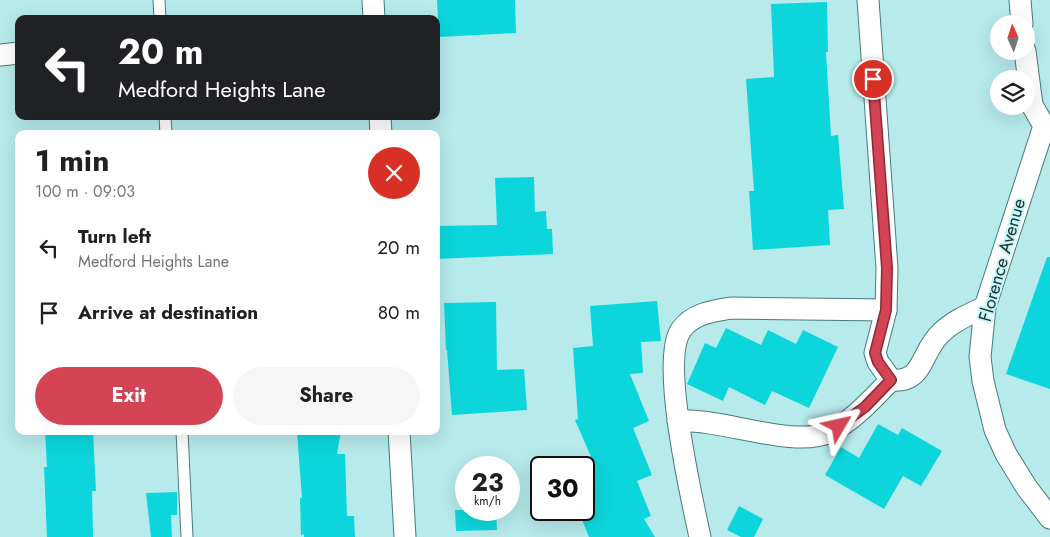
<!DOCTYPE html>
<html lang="en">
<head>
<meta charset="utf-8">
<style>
  :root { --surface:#fff; --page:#f6f6f6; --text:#202124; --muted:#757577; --accent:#d44455 }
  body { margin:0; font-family:Jost,sans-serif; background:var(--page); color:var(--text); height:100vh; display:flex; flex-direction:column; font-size:19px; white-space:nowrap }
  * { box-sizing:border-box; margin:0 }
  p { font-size:16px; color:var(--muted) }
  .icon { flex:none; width:28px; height:28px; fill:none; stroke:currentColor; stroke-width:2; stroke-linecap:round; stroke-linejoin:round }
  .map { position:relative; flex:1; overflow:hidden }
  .drawer { position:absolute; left:15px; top:130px; width:425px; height:305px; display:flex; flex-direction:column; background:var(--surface); border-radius:10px; box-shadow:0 5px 20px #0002 }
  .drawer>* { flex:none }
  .top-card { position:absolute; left:15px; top:15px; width:425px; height:105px; border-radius:10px; box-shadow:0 5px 20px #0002; background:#202124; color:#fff; overflow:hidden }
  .needle { width:32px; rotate:357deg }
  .tools { position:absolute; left:990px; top:15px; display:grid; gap:10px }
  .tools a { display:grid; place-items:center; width:45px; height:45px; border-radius:50%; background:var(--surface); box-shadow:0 5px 20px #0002; font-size:25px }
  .speed { position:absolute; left:455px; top:456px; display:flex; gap:10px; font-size:25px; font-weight:700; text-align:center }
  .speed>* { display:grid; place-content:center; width:65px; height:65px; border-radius:50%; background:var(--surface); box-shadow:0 5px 20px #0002; line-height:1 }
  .speed small { font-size:12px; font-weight:400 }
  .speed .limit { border:2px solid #111; border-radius:8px; background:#fff; color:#111 }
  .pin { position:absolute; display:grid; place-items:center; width:42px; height:42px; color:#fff; margin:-21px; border:2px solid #fff; border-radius:50%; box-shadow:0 1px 5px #0007 }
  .me { position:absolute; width:55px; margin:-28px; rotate:54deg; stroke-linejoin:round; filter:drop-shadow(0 0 4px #0008) }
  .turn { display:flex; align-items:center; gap:18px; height:105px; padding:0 20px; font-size:22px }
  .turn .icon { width:65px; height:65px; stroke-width:2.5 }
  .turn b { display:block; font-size:35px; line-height:42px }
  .round { display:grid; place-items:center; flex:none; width:52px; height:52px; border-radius:26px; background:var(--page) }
  .head { display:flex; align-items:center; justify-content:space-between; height:85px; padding:0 20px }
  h1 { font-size:30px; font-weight:700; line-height:38px }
  .action { display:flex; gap:10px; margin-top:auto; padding:10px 20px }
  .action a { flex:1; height:58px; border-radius:30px; background:var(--accent); color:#fff; font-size:20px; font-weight:700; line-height:58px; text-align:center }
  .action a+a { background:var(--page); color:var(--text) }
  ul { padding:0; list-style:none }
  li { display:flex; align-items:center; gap:15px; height:65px; padding:0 20px }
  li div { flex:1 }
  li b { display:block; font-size:19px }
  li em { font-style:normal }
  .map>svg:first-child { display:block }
  .building { fill:#0cd6db }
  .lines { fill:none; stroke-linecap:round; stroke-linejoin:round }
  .lane-casing { stroke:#4a7b7c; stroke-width:13 }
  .street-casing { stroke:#4a7b7c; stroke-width:23 }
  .lane { stroke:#fff; stroke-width:11 }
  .street { stroke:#fff; stroke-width:21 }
  .route-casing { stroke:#8a2c37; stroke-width:12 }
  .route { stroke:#d44455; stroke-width:9 }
  .labels { text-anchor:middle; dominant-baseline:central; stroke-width:4; stroke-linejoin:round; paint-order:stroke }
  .street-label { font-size:18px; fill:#203536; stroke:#c3f7f8 }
</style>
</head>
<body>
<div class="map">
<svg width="1050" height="537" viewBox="0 0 1050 537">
  <rect width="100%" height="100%" fill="#b6eaeb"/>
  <g class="building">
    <path d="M437,0H515L516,33L439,37Z"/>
    <path d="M827,2L828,52H826L831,136L838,135L844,209L828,210L830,245L753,250L749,191H754L746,79L774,77L771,4Z"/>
    <path d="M534,177L535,212L546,211L547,229H552L553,254L436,259V226L497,225L495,178Z"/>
    <path d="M1047,257H1050V389L1006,374Z"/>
    <path d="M657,301L661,341L641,342L643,373L630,374L649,421L633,428L652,475L637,481L651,516L644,519L655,537H589L578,510H594L584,484V462L592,459L575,420L578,419L573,348L593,346L590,306Z"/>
    <path d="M496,302L497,370L524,369L527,410L452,415L447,350H446L444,303Z"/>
    <path d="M726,328L761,345L768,330L796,344L803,330L838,347L809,408L772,391L765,405L729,387L723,401L687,384L705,343L716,348Z"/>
    <path d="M878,424L898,435L902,428L942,451L921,486L903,476L884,509L825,475L841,447L859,458Z"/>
    <path d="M45,431H93L96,491H92L93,537H47L44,467H47Z"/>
    <path d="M341,431L337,454H345L347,516H354L355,537H304V534L301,535L300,498H302L297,433Z"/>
    <path d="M177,492V515H171L172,537H151L146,493Z"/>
    <path d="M739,506L763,519L754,537H741L727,530Z"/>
    <path d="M455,510H496L497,530L456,531Z"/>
  </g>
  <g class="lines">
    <defs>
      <g id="lane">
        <path d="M159,0L160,19"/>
        <path d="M165,116L166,134"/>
        <path d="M182,431L187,537"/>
      </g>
      <g id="street">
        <path d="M373,0L374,19"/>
        <path d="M868,0L887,268L886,310L875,353L878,362L891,380C925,383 920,352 941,333C953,321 970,314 985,307"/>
        <path d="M1020,0L1022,24"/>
        <path d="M1025,51L1032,105L1044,126L985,307L980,357L983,381L995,430L1006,454L1027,488L1050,518"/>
        <path d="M0,55L19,53"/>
        <path d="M380,116L381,134"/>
        <path d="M678,421C722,418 793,449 830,432C854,420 872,399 891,380"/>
        <path d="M399,431L405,537"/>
        <path d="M700,537C692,500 660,360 681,330C692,314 712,311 731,308L886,310"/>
      </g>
    </defs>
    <use href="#lane" class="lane-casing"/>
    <use href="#street" class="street-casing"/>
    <use href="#lane" class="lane"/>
    <use href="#street" class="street"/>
  </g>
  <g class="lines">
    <defs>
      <path id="route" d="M839,426L865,407L891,380L878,362L875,353L886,310L887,268L873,79"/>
    </defs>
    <use href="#route" class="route-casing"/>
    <use href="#route" class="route"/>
  </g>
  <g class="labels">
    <g class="street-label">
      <text transform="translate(1002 260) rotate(-74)">Florence Avenue</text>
    </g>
  </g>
</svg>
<div class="tools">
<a><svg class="needle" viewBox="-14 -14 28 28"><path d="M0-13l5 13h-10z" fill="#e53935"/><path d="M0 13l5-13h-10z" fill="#757577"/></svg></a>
<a><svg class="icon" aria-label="layers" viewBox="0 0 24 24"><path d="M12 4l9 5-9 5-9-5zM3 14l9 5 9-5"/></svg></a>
</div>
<div class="speed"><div>23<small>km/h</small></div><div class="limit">30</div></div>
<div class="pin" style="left:873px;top:79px;background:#d93025"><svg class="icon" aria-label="arrive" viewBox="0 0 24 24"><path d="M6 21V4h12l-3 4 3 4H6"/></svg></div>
<svg class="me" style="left:839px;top:426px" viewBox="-20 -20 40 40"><path d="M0-17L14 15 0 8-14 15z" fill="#d44455" stroke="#fff" stroke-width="4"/></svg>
<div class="top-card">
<div class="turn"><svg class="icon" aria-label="left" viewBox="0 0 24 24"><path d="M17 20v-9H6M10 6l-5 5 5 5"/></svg><div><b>20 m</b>Medford Heights Lane</div></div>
</div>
<section class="drawer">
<div class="head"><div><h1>1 min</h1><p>100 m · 09:03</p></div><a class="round" style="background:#d93025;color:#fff"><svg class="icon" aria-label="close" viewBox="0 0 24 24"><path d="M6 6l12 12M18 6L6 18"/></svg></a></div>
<ul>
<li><svg class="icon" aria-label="left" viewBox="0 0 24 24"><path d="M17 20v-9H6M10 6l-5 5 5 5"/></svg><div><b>Turn left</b><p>Medford Heights Lane</p></div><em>20 m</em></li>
<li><svg class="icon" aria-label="arrive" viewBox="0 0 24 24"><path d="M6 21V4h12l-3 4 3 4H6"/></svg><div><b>Arrive at destination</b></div><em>80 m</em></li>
</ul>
<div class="action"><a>Exit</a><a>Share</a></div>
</section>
</div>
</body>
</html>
